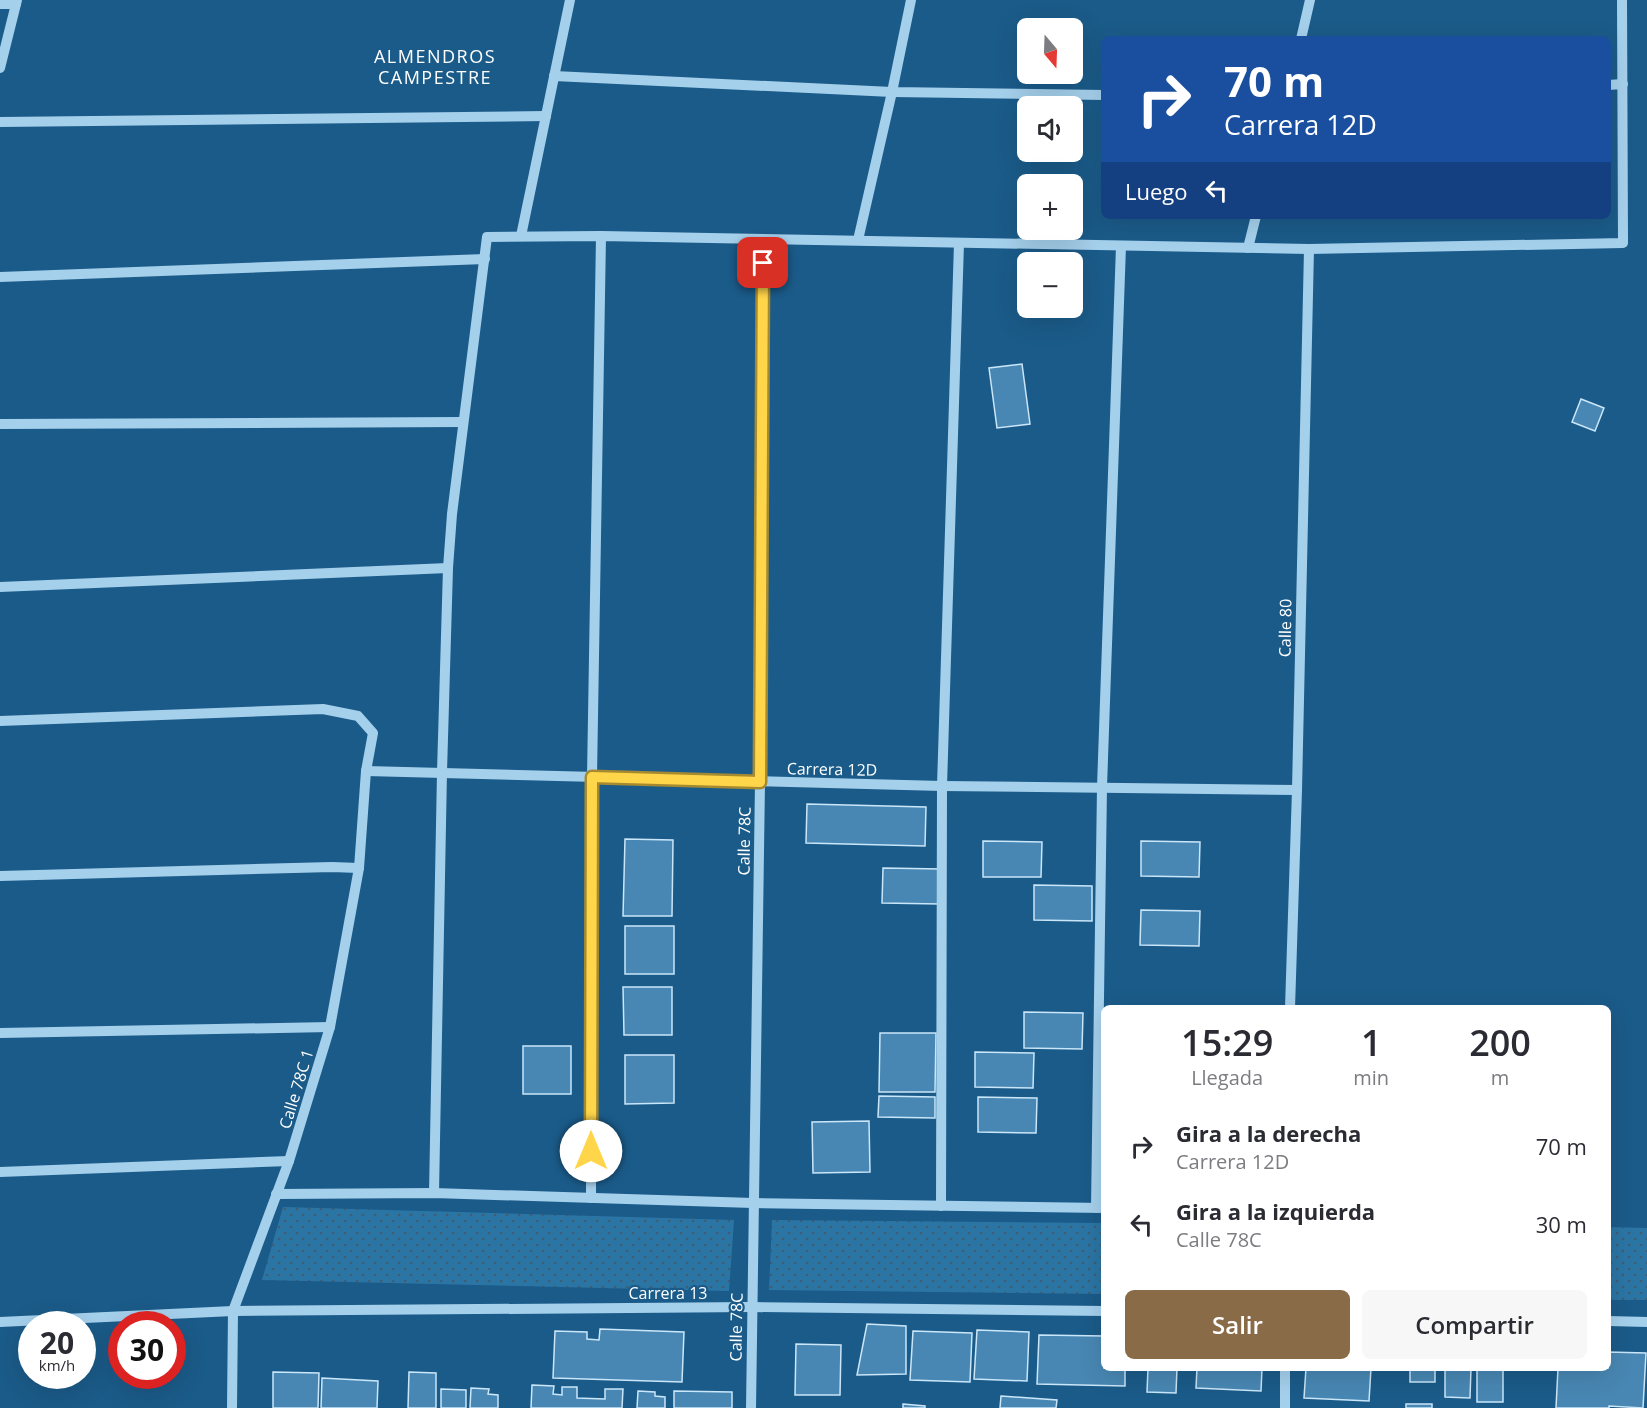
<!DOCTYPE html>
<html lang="es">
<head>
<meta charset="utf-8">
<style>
  :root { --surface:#fff; --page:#f7f7f7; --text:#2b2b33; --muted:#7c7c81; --accent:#8a6b48 }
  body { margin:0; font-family:"Open Sans",sans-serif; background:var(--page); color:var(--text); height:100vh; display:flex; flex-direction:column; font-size:22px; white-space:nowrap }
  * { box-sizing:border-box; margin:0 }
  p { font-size:20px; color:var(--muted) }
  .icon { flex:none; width:33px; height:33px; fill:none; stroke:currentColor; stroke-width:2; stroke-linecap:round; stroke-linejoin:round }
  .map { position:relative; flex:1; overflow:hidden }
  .details { position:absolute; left:1101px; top:1005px; width:510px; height:366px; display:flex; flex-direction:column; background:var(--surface); border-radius:9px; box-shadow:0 6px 24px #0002 }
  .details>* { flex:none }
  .banner { position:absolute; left:1101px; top:36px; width:510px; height:183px; border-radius:9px; box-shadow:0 6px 24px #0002; background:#1a4fa0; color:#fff; overflow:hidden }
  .needle { width:39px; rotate:161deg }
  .controls { position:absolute; left:1017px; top:18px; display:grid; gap:12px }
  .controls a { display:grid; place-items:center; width:66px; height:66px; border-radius:9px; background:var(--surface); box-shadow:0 6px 24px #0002; font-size:30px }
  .speed { position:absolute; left:18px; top:1311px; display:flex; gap:12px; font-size:30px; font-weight:700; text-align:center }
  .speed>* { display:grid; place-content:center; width:78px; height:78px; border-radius:50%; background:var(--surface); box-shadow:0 6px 24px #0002; line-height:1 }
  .speed small { font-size:15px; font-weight:400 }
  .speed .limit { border:9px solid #d22; background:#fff; color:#111 }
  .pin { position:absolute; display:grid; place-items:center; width:51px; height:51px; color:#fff; margin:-26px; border-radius:12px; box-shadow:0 3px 9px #0006 }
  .me { position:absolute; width:66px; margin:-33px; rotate:0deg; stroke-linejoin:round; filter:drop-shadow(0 0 4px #0008) }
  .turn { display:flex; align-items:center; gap:21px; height:126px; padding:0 24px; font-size:27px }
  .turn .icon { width:78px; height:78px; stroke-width:2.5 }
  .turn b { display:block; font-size:42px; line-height:51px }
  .then { display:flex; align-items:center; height:57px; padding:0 24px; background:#0003; gap:12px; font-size:22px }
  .eta { display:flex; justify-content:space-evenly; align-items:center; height:102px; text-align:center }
  .eta b { font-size:36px; font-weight:600; line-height:42px }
  .button { display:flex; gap:12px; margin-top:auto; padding:12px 24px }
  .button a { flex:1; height:69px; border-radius:9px; background:var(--accent); color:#fff; font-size:24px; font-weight:600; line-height:69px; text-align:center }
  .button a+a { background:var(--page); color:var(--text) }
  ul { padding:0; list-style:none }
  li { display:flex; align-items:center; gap:18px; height:78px; padding:0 24px }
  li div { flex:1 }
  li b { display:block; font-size:22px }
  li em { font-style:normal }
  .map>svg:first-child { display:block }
  .grass { fill:url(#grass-dots) }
  .building { fill:#4887b3; stroke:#cae6f9; stroke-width:1.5 }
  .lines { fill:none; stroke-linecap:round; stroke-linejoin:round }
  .minor { stroke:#a5d0ec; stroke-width:10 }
  .route-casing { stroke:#a68a30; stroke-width:15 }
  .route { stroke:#ffd54a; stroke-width:10 }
  .labels { text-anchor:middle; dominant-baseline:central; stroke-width:4.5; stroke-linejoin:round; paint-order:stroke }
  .street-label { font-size:16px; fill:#fff; stroke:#1b5b89 }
  .neighbourhood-label { font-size:18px; letter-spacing:1.5px; fill:#fff; stroke:#1b5b89 }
</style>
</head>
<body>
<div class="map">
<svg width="1647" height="1408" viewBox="0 0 1647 1408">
  <defs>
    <pattern id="grass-dots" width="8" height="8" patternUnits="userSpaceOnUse" patternTransform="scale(1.5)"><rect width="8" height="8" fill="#2b75a5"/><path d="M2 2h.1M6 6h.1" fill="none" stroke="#3d5e74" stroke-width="1.8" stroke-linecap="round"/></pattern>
  </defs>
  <rect width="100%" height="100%" fill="#1b5b89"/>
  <g class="grass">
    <path d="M283,1207L734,1220L729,1291L262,1280Z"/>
    <path d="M772,1220L1104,1223V1294L769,1290Z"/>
    <path d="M1608,1227L1647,1228V1300H1608Z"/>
  </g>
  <g class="building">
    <path d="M1022,364L1030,424L997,428L989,368Z"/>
    <path d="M1581,399L1604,408L1595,431L1572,422Z"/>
    <path d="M807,804L926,807L925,846L806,843Z"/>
    <path d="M625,839L673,840L672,916H623Z"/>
    <path d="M983,841L1042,842L1041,877H983Z"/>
    <path d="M1141,841L1200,842L1199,877L1141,876Z"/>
    <path d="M883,868L941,869L940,904L882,903Z"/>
    <path d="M1034,885L1092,886V921L1034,920Z"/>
    <path d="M1141,910L1200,911L1199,946L1140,945Z"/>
    <rect x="625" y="926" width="49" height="48"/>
    <path d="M623,987H672V1035H624Z"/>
    <path d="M1024,1012L1083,1013L1082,1049L1024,1048Z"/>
    <path d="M880,1033H936L935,1092H879Z"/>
    <rect x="523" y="1046" width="48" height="48"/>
    <path d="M975,1052L1034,1053L1033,1088L975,1087Z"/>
    <path d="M625,1055H674V1103L625,1104Z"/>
    <path d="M879,1096L935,1097V1118L878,1117Z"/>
    <path d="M978,1097L1037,1098L1036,1133L978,1132Z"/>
    <path d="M869,1121L870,1172L813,1173L812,1122Z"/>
    <path d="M867,1324L906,1326V1374L857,1375Z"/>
    <path d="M600,1329L684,1332L682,1382L553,1378L555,1331L587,1332V1339L599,1340Z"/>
    <path d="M977,1330L1029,1332L1027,1381L974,1379Z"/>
    <path d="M913,1331L972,1333L970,1382L910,1380Z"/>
    <path d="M1039,1335L1104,1336V1368H1125V1386L1037,1384Z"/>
    <path d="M796,1344L841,1345L840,1395H795Z"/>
    <path d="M1608,1352L1646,1353L1643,1408L1609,1406V1408H1556L1558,1368H1608Z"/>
    <path d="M1148,1368H1177L1176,1393L1147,1392Z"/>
    <path d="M1197,1368H1262L1261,1391L1196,1388Z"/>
    <path d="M1306,1368H1371L1369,1401L1304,1398Z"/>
    <rect x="1410" y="1368" width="25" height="14"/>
    <path d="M1445,1368H1471L1470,1398L1445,1397Z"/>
    <rect x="1477" y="1368" width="26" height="34"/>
    <path d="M273,1372L319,1373L318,1408H273Z"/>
    <path d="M409,1372L436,1373V1408H408Z"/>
    <path d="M322,1378L378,1381L377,1408H321Z"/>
    <path d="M532,1385L554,1386L553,1394L562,1395V1387H577V1398L605,1399V1389H623L622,1408H531Z"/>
    <path d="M471,1388L489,1389L488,1394L498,1395V1408H470Z"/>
    <path d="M441,1389L466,1390V1408H441Z"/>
    <path d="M638,1391L655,1392V1396L665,1397V1408H637Z"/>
    <path d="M674,1391L732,1392V1408H674Z"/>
    <path d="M1001,1396L1057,1400L1056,1408H1000Z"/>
    <path d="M903,1404L925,1406V1408H903Z"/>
    <rect x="1406" y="1404" width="26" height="4"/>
  </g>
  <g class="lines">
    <g class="minor">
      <path d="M0,4H16"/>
      <path d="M1301,39L1310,0"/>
      <path d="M0,68L17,0"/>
      <path d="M554,76L892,92L1104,95"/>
      <path d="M1608,85L1623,84"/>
      <path d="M0,122L546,116"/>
      <path d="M521,236L570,0"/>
      <path d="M858,240L892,92L911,0"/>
      <path d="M1248,248L1256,216"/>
      <path d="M0,277L485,259"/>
      <path d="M0,424L463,422"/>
      <path d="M0,587L448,568"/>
      <path d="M0,721L323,709L358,716L373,733L366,771L359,868L330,1027L289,1161L233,1311L232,1408"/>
      <path d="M366,771L942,786L1297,790"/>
      <path d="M0,876L332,867L359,868"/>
      <path d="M1290,1008L1297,790L1309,249"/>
      <path d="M0,1033L330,1027"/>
      <path d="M0,1172L289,1161"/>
      <path d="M434,1193L442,772L448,568L452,514L487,237L601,236L1309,249L1623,243L1622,0"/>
      <path d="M276,1194L434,1193L753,1203L1104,1208"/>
      <path d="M591,1198L592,777L601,236"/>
      <path d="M941,1206L942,786L959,243"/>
      <path d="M1096,1208L1102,787L1121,246"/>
      <path d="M1608,1321L1647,1322"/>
      <path d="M0,1322L233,1311L751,1307L1104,1311"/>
      <path d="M1285,1368V1408"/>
      <path d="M751,1408L760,782L763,239"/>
    </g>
  </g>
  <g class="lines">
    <defs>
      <path id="route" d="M591,1151L592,777L760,782L763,263"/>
    </defs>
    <use href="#route" class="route-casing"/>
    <use href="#route" class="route"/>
  </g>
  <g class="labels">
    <g class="street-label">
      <text transform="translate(1285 628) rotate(-89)">Calle 80</text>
      <text transform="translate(832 769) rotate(1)">Carrera 12D</text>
      <text transform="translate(744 841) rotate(-89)">Calle 78C</text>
      <text transform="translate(296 1089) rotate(-73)">Calle 78C 1</text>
      <text x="668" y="1293">Carrera 13</text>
      <text transform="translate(736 1327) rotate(-89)">Calle 78C</text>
    </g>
    <g class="neighbourhood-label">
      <text x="435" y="56">ALMENDROS<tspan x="435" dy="21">CAMPESTRE</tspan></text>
    </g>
  </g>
</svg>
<div class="controls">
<a><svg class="needle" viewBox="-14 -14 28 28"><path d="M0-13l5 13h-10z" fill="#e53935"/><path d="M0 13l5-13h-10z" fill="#7c7c81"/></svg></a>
<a><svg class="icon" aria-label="sound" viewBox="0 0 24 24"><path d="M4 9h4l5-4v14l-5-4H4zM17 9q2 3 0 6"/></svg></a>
<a>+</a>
<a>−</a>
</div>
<div class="speed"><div>20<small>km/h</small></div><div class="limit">30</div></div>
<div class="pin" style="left:763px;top:263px;background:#d93025"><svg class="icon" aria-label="arrive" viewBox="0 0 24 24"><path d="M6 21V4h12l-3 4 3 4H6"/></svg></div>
<svg class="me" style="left:591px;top:1151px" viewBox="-20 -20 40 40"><circle r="19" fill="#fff"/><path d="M0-13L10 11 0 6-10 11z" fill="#ffd54a"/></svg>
<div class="banner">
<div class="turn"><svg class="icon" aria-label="right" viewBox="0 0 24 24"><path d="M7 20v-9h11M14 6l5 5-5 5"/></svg><div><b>70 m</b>Carrera 12D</div></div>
<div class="then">Luego<svg class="icon" aria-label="left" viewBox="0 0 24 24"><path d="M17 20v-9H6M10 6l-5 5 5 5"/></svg></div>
</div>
<section class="details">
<div class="eta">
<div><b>15:29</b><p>Llegada</p></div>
<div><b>1</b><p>min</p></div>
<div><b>200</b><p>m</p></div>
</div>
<ul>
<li><svg class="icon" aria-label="right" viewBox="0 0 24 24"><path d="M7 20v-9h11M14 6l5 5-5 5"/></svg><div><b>Gira a la derecha</b><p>Carrera 12D</p></div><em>70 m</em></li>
<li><svg class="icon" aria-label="left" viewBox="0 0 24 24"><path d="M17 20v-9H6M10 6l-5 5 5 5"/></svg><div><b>Gira a la izquierda</b><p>Calle 78C</p></div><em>30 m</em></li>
</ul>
<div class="button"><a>Salir</a><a>Compartir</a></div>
</section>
</div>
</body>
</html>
